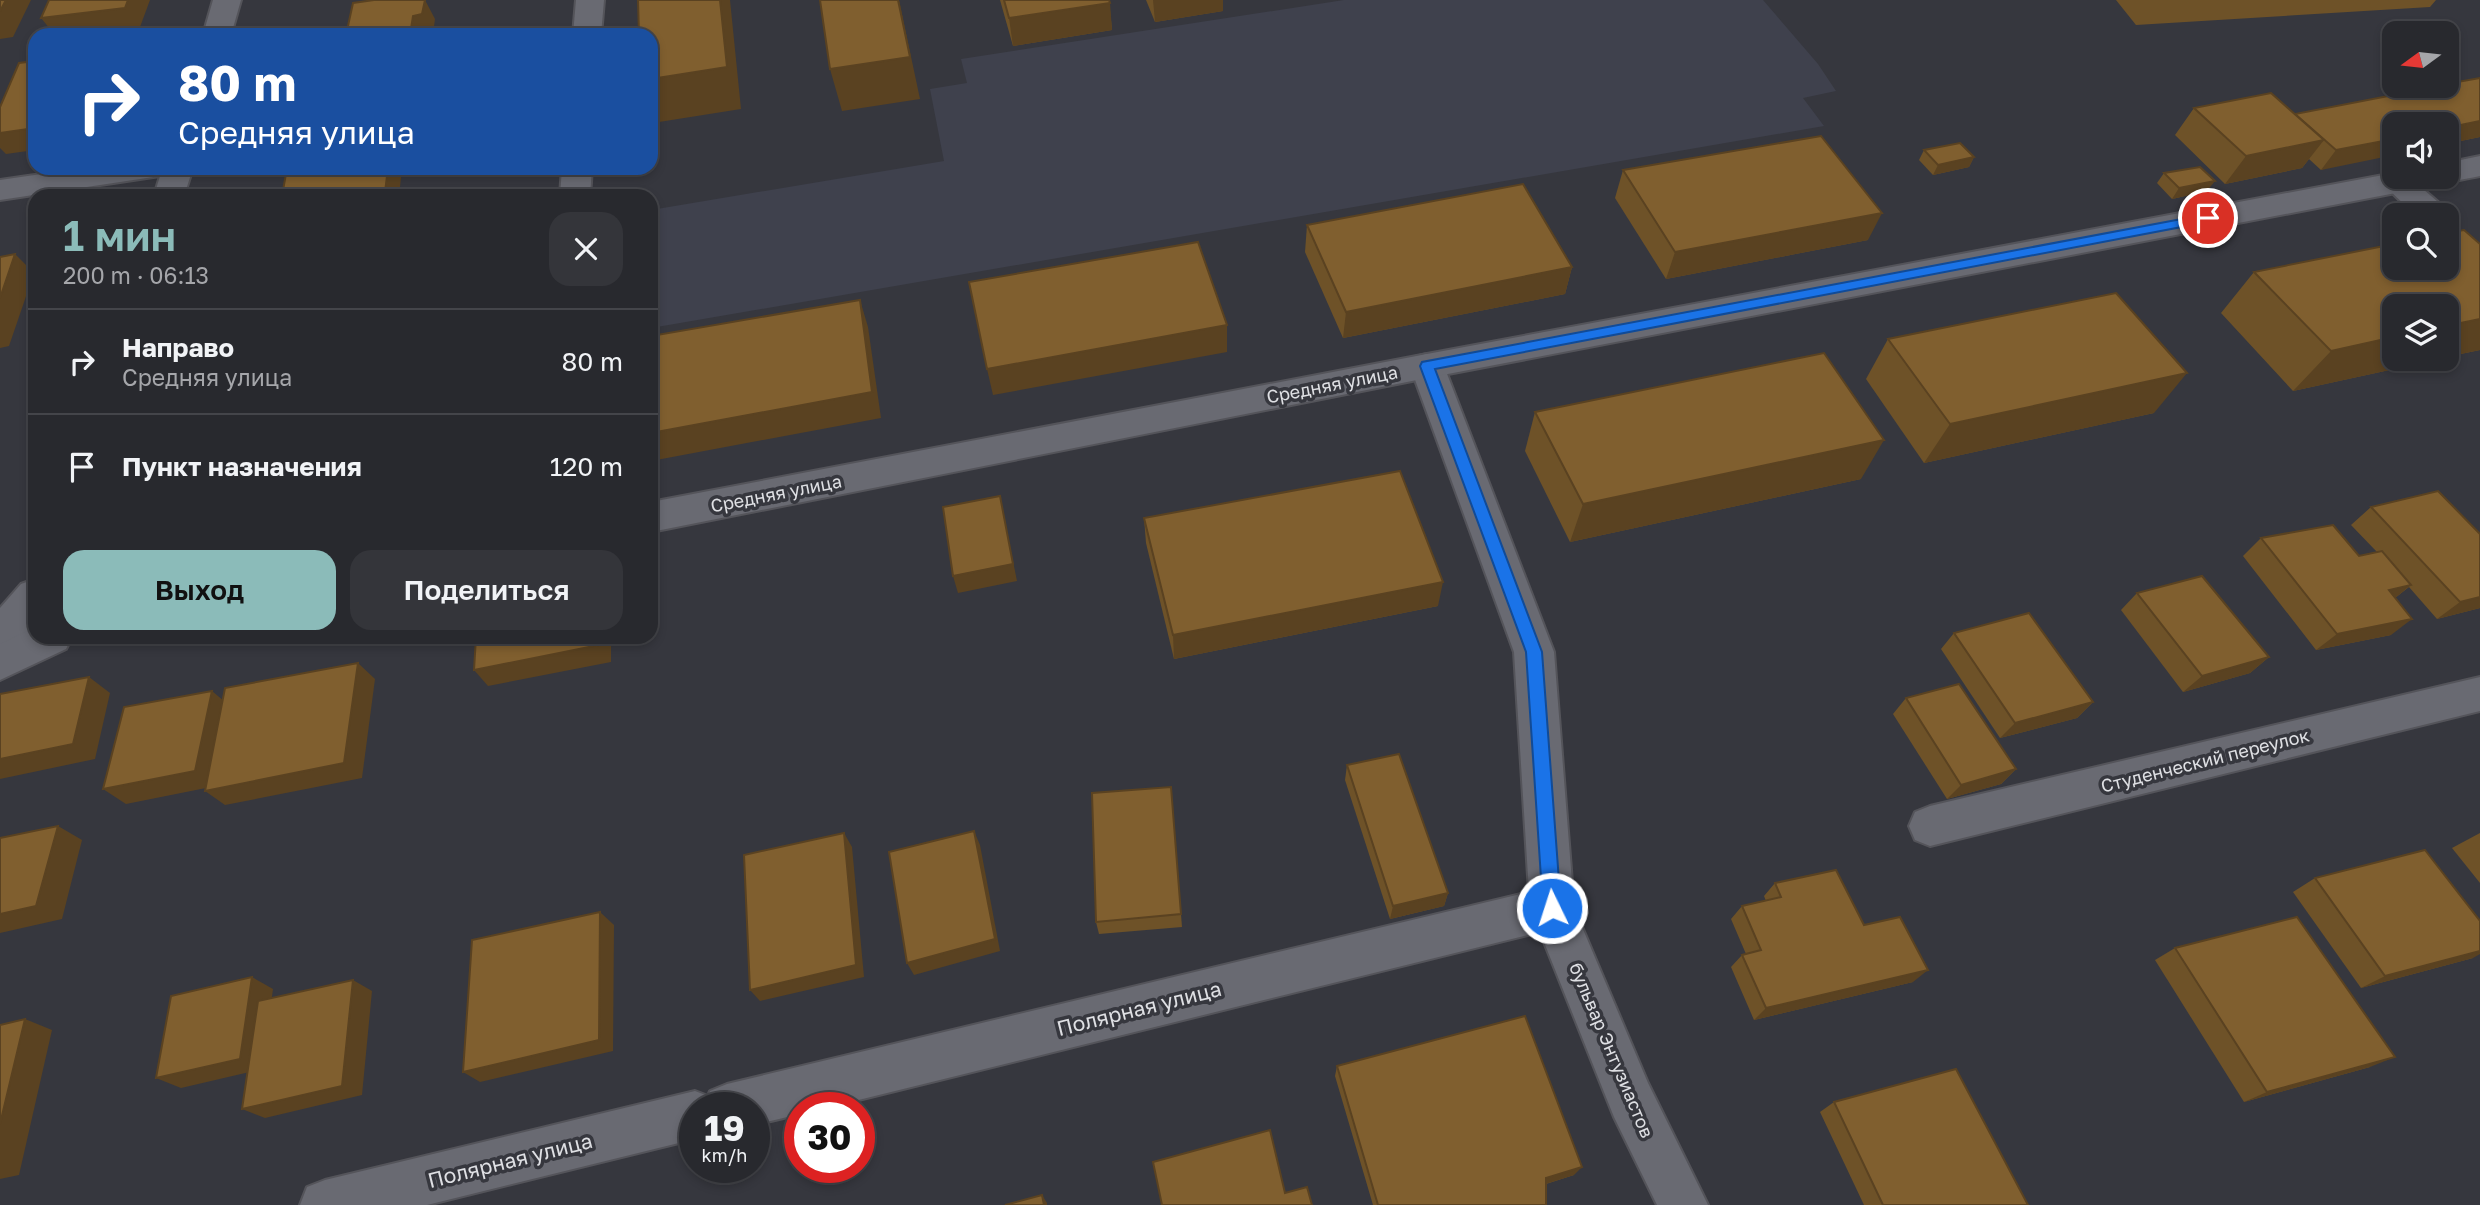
<!DOCTYPE html>
<html lang="ru">
<head>
<meta charset="utf-8">
<style>
  :root { --surface:#28292e; --page:#34353a; --text:#f1f3f6; --muted:#a5a6aa; --line:#44454a; --accent:#8bbbb9 }
  body { margin:0; font-family:"Golos Text",sans-serif; background:var(--page); color:var(--text); height:100vh; display:flex; flex-direction:column; font-size:26px; white-space:nowrap }
  * { box-sizing:border-box; margin:0 }
  p { font-size:23px; color:var(--muted) }
  .icon { flex:none; width:38px; height:38px; fill:none; stroke:currentColor; stroke-width:2; stroke-linecap:round; stroke-linejoin:round }
  .map { position:relative; flex:1; overflow:hidden }
  .side { position:absolute; left:28px; top:189px; width:630px; height:455px; display:flex; flex-direction:column; background:var(--surface); border-radius:21px; box-shadow:0 4px 10px #0003,0 0 0 2px var(--line) }
  .side>* { flex:none }
  .hud { position:absolute; left:28px; top:28px; width:630px; height:147px; border-radius:21px; box-shadow:0 4px 10px #0003,0 0 0 2px var(--line); background:#1a4fa0; color:#fff; overflow:hidden }
  .needle { width:46px; rotate:255deg }
  .buttons { position:absolute; left:2382px; top:21px; display:grid; gap:14px }
  .buttons a { display:grid; place-items:center; width:77px; height:77px; border-radius:14px; background:var(--surface); box-shadow:0 4px 10px #0003,0 0 0 2px var(--line); font-size:35px }
  .speed { position:absolute; left:679px; top:1092px; display:flex; gap:14px; font-size:35px; font-weight:700; text-align:center }
  .speed>* { display:grid; place-content:center; width:91px; height:91px; border-radius:50%; background:var(--surface); box-shadow:0 4px 10px #0003,0 0 0 2px var(--line); line-height:1 }
  .speed small { font-size:18px; font-weight:400 }
  .speed .limit { border:10px solid #d22; background:#fff; color:#111 }
  .pin { position:absolute; display:grid; place-items:center; width:60px; height:60px; color:#fff; margin:-30px; border:4px solid #fff; border-radius:50%; box-shadow:0 2px 7px #0007 }
  .me { position:absolute; width:77px; margin:-38px; rotate:356deg; stroke-linejoin:round; filter:drop-shadow(0 0 5px #0008) }
  .turn { display:flex; align-items:center; gap:24px; height:147px; padding:0 35px; font-size:32px }
  .turn .icon { width:91px; height:91px; stroke-width:2.5 }
  .turn b { display:block; font-size:49px; line-height:60px }
  .round { display:grid; place-items:center; flex:none; width:74px; height:74px; border-radius:21px; background:var(--page) }
  .headline { display:flex; align-items:center; justify-content:space-between; height:119px; padding:0 35px }
  h1 { font-size:42px; font-weight:600; line-height:52px; color:var(--accent) }
  .action { display:flex; gap:14px; margin-top:auto; padding:14px 35px }
  .action a { flex:1; height:80px; border-radius:21px; background:var(--accent); color:#111; font-size:28px; font-weight:600; line-height:80px; text-align:center }
  .action a+a { background:var(--page); color:var(--text) }
  ul { padding:0; list-style:none }
  li { display:flex; align-items:center; gap:21px; height:105px; padding:0 35px; border-top:2px solid var(--line) }
  li div { flex:1 }
  li b { display:block; font-size:26px }
  li em { font-style:normal }
  .map>svg:first-child { display:block }
  .built { fill:#3f414d }
  .lines { fill:none; stroke-linecap:round; stroke-linejoin:round }
  .minor-casing { stroke:#54545a; stroke-width:4 }
  .tertiary-casing { stroke:#54545a; stroke-width:4 }
  .minor { fill:#696a72; fill-rule:evenodd }
  .tertiary { fill:#696a72; fill-rule:evenodd }
  .wall { fill:#6e5228 }
  .shaded-wall { fill:#5a4221 }
  .building { fill:#805f2f; stroke:#5a4221; stroke-width:2 }
  .route { fill:#1a73e8; stroke:#114b97; stroke-width:2 }
  .labels { text-anchor:middle; dominant-baseline:central; stroke-width:7; stroke-linejoin:round; paint-order:stroke }
  .street-label { font-size:18px; fill:#dfe0e4; stroke:#36373e }
  .near-street-label { font-size:21px; fill:#dfe0e4; stroke:#36373e }
</style>
</head>
<body>
<div class="map">
<svg width="2480" height="1205" viewBox="0 0 2480 1205">
  <rect width="100%" height="100%" fill="#36373e"/>
  <path class="built" d="M1344,0H1763L1818,64L1836,91L1803,98L1824,126L651,328V210L944,161L930,89L967,83L961,59Z"/>
  <g class="lines">
    <defs>
      <g id="minor">
        <path d="M213,0H241L231,35H203Z"/>
        <path d="M83,168H193L184,196H154L160,176L0,200V180Z"/>
        <path d="M2394,174V177H2409L2445,208L2450,215L2446,220V215H2415L2382,183L2386,176Z"/>
        <path d="M1427,354L1439,357L1444,366L1554,652L1574,908L1648,1083L1708,1205H1657L1614,1117L1540,932L826,1108H800V1114L754,1125V1108H695V1139L427,1205H300L307,1187L325,1180L695,1091L708,1096L710,1091L727,1084L1529,892L1514,652L1410,366L1415,357Z"/>
        <path d="M35,579C35,613 38,639 0,652V608L21,584Z"/>
        <path d="M2480,677V711L1930,846L1915,840L1909,826L1915,812L1930,806Z"/>
      </g>
      <g id="tertiary">
        <path d="M576,0H604L601,35H573Z"/>
        <path d="M2480,156V176C2461,180 2444,182 2427,187L1427,378L651,532V502L1427,354L2394,173V177H2446V163Z"/>
        <path d="M562,168H592L590,196H560Z"/>
        <path d="M35,627V637H72L66,649L0,680V644Z"/>
      </g>
    </defs>
    <use href="#minor" class="minor-casing"/>
    <use href="#tertiary" class="tertiary-casing"/>
    <use href="#minor" class="minor"/>
    <use href="#tertiary" class="tertiary"/>
  </g>
  <g class="wall">
    <path d="M1000,0H1109L1112,30L1013,46Z"/>
    <path d="M1146,0H1223V11L1155,22Z"/>
    <path d="M2116,0H2436L2430,7L2136,25Z"/>
    <path d="M2480,78V137L2446,144V124L2321,170L2309,159L2302,168L2225,184L2175,135L2194,108L2295,115Z"/>
    <path d="M1924,150L1974,157L1969,167L1933,175L1919,160Z"/>
    <path d="M1623,170L1868,240L1666,279L1615,198Z"/>
    <path d="M2164,173L2207,191L2172,199L2157,183Z"/>
    <path d="M1307,225L1572,267L1565,294L1343,338L1305,252Z"/>
    <path d="M2464,230L2480,244V350L2446,357V306H2394V359H2440L2293,391L2221,313L2254,272L2394,244V268H2446V233Z"/>
    <path d="M1888,339L2154,413L1924,463L1866,379Z"/>
    <path d="M1535,412L1861,479L1570,542L1525,451Z"/>
    <path d="M2371,507L2480,608L2437,619L2409,587L2395,598L2391,635L2316,650L2243,556L2261,538L2359,556L2377,552L2351,525Z"/>
    <path d="M1144,518L1438,606L1174,659L1146,543Z"/>
    <path d="M2137,593L2269,657L2250,673L2183,692L2121,610Z"/>
    <path d="M1954,633L2093,702L2077,718L2000,738L1941,649Z"/>
    <path d="M1906,698L2016,769L2001,784L1947,799L1893,714Z"/>
    <path d="M1347,765L1448,893L1444,906L1390,919L1345,780Z"/>
    <path d="M1171,787L1182,927L1099,934L1096,922Z"/>
    <path d="M2480,833V883L2452,848Z"/>
    <path d="M2315,878L2473,958L2361,988L2293,892Z"/>
    <path d="M1775,883L1864,925L1913,982L1754,1020L1731,967L1742,955L1746,954L1731,919L1742,906L1766,901L1764,896Z"/>
    <path d="M2175,948L2370,1067L2244,1102L2155,960Z"/>
    <path d="M1337,1066L1574,1175L1546,1184V1205H1373L1335,1076Z"/>
    <path d="M1834,1102L2028,1205H1864L1820,1112Z"/>
  </g>
  <g class="shaded-wall">
    <path d="M6,0H31L13,37L0,39V11Z"/>
    <path d="M128,0H150L140,27L79,35H55L41,18Z"/>
    <path d="M425,0L435,19L433,34L426,35H365L413,16Z"/>
    <path d="M720,0H730L741,109L659,122L651,104V79Z"/>
    <path d="M899,0L920,99L842,111L830,69Z"/>
    <path d="M1153,0H1223V11L1155,22Z"/>
    <path d="M1110,3L1112,30L1013,46L1009,18Z"/>
    <path d="M2480,121V137L2446,144V128Z"/>
    <path d="M35,128V150L6,154L0,148V133Z"/>
    <path d="M2394,139V155L2321,170L2336,150Z"/>
    <path d="M2324,140L2302,168L2225,184L2246,156Z"/>
    <path d="M1974,157L1969,167L1933,175L1938,165Z"/>
    <path d="M388,168H402L399,196H359Z"/>
    <path d="M2215,181L2207,191L2172,199L2179,188Z"/>
    <path d="M1882,213L1868,240L1666,279L1675,252Z"/>
    <path d="M15,254L34,273L9,346L0,348V298Z"/>
    <path d="M1572,267L1565,294L1343,338L1346,312Z"/>
    <path d="M860,300L868,327L881,418L651,461V433Z"/>
    <path d="M2480,319V350L2446,357V326Z"/>
    <path d="M1227,325V352L993,395L987,369Z"/>
    <path d="M2394,337V359H2440L2293,391L2331,351Z"/>
    <path d="M2187,373L2154,413L1924,463L1950,424Z"/>
    <path d="M1884,440L1861,479L1570,542L1583,504Z"/>
    <path d="M1000,496L1017,581L958,593L953,576Z"/>
    <path d="M1443,582L1438,606L1174,659L1173,635Z"/>
    <path d="M2411,585L2390,602L2389,590Z"/>
    <path d="M2480,597V608L2437,619L2460,602Z"/>
    <path d="M2412,619L2391,635L2316,650L2337,634Z"/>
    <path d="M599,637H611V662L488,686L474,670Z"/>
    <path d="M2269,657L2250,673L2183,692L2202,676Z"/>
    <path d="M358,663L375,679L362,778L225,805L205,791Z"/>
    <path d="M89,677L110,693L95,759L0,779V759Z"/>
    <path d="M212,691L231,707L216,786L126,804L103,789Z"/>
    <path d="M2093,702L2077,718L2000,738L2015,723Z"/>
    <path d="M2016,769L2001,784L1947,799L1961,785Z"/>
    <path d="M58,826L82,840L62,919L0,933V914Z"/>
    <path d="M974,831L980,845L1000,951L914,975L907,963Z"/>
    <path d="M844,833L852,847L864,977L760,1001L750,990Z"/>
    <path d="M1448,893L1444,906L1390,919L1393,906Z"/>
    <path d="M600,912L614,925L613,1051L480,1082L463,1072Z"/>
    <path d="M2480,951V954L2473,958L2361,988L2385,976Z"/>
    <path d="M1928,970L1913,982L1754,1020L1766,1008Z"/>
    <path d="M252,977L273,989L262,1069L181,1088L156,1078Z"/>
    <path d="M353,980L372,991L362,1095L265,1118L242,1109Z"/>
    <path d="M25,1019L52,1030L19,1175L0,1179V1124Z"/>
    <path d="M2395,1057L2370,1067L2244,1102L2267,1092Z"/>
    <path d="M1582,1167L1574,1175L1539,1186L1546,1178Z"/>
    <path d="M1042,1195L1047,1203V1205H1044Z"/>
  </g>
  <g class="building">
    <path d="M0,0H6L0,11Z"/>
    <path d="M49,0H128L125,8L41,18Z"/>
    <path d="M374,0H425L422,14L413,16L411,29L365,35H346L353,3Z"/>
    <path d="M638,0H720L727,67L651,79V35H639Z"/>
    <path d="M820,0H898L910,57L830,69Z"/>
    <path d="M1004,0H1109L1110,3L1009,18Z"/>
    <path d="M35,61V128L0,133V107L19,63Z"/>
    <path d="M2480,78V121L2446,128V124H2394V139L2336,150L2295,114L2440,86H2446V84Z"/>
    <path d="M2271,93L2324,140L2246,156L2194,108Z"/>
    <path d="M1821,136L1882,213L1675,252L1623,170Z"/>
    <path d="M1960,143L1974,157L1938,165L1924,150Z"/>
    <path d="M2200,167L2215,181L2179,188L2164,173Z"/>
    <path d="M287,168H388L385,192L359,196H282Z"/>
    <path d="M1523,184L1572,267L1346,312L1307,225Z"/>
    <path d="M2464,230L2480,244V319L2446,326V306H2394V337L2331,351L2254,272L2394,244V268H2446V233Z"/>
    <path d="M1198,242L1227,325L987,369L969,282Z"/>
    <path d="M15,254L0,298V257Z"/>
    <path d="M2116,293L2187,373L1950,424L1888,339Z"/>
    <path d="M860,300L872,392L651,433V336Z"/>
    <path d="M1824,353L1884,440L1583,504L1535,412Z"/>
    <path d="M1400,471L1443,582L1173,635L1144,518Z"/>
    <path d="M2438,491L2480,534V597L2460,602L2371,507Z"/>
    <path d="M1000,496L1013,564L953,576L943,507Z"/>
    <path d="M2333,525L2359,556L2382,551L2411,585L2389,590L2412,619L2337,634L2261,538Z"/>
    <path d="M2202,576L2269,657L2202,676L2137,593Z"/>
    <path d="M2029,613L2093,702L2015,723L1954,633Z"/>
    <path d="M476,637H599V645L474,670Z"/>
    <path d="M358,663L344,763L205,791L225,688Z"/>
    <path d="M89,677L73,744L0,759V694Z"/>
    <path d="M1959,684L2016,769L1961,785L1906,698Z"/>
    <path d="M212,691L195,771L103,789L124,707Z"/>
    <path d="M1399,754L1448,893L1393,906L1347,765Z"/>
    <path d="M1171,787L1181,914L1096,922L1092,793Z"/>
    <path d="M58,826L36,906L0,914V838Z"/>
    <path d="M974,831L995,939L907,963L889,852Z"/>
    <path d="M844,833L856,965L750,990L744,855Z"/>
    <path d="M2425,850L2480,921V951L2385,976L2315,878Z"/>
    <path d="M1836,870L1864,925L1900,917L1928,970L1766,1008L1742,955L1761,950L1742,906L1781,897L1775,883Z"/>
    <path d="M600,912L599,1040L463,1072L472,940Z"/>
    <path d="M2297,917L2395,1057L2267,1092L2175,948Z"/>
    <path d="M252,977L240,1059L156,1078L171,996Z"/>
    <path d="M353,980L342,1086L242,1109L258,1001Z"/>
    <path d="M1525,1016L1582,1167L1546,1178V1205H1378L1337,1066Z"/>
    <path d="M25,1019L0,1124V1025Z"/>
    <path d="M1956,1069L2028,1205H1883L1834,1102Z"/>
    <path d="M1270,1130L1285,1193L1307,1187L1312,1205H1162L1153,1162Z"/>
    <path d="M1042,1195L1044,1205H1005Z"/>
  </g>
  <path class="route" d="M2208,214L2215,218L2213,221L1435,369L1542,652L1561,908L1559,914L1552,917L1546,914L1543,908L1526,652L1420,366L1422,362Z"/>
  <g class="labels">
    <g class="street-label">
      <text transform="translate(1332 384) rotate(-11)">Средняя улица</text>
      <text transform="translate(776 493) rotate(-11)">Средняя улица</text>
      <text transform="translate(2205 760) rotate(-14)">Студенческий переулок</text>
      <text transform="translate(1612 1050) rotate(67)">бульвар Энтузиастов</text>
    </g>
    <g class="near-street-label">
      <text transform="translate(1139 1008) rotate(-14)">Полярная улица</text>
      <text transform="translate(510 1160) rotate(-14)">Полярная улица</text>
    </g>
  </g>
</svg>
<div class="buttons">
<a><svg class="needle" viewBox="-14 -14 28 28"><path d="M0-13l5 13h-10z" fill="#e53935"/><path d="M0 13l5-13h-10z" fill="#a5a6aa"/></svg></a>
<a><svg class="icon" aria-label="sound" viewBox="0 0 24 24"><path d="M4 9h4l5-4v14l-5-4H4zM17 9q2 3 0 6"/></svg></a>
<a><svg class="icon" aria-label="search" viewBox="0 0 24 24"><circle cx="10" cy="10" r="6"/><path d="M15 15l6 6"/></svg></a>
<a><svg class="icon" aria-label="layers" viewBox="0 0 24 24"><path d="M12 4l9 5-9 5-9-5zM3 14l9 5 9-5"/></svg></a>
</div>
<div class="speed"><div>19<small>km/h</small></div><div class="limit">30</div></div>
<div class="pin" style="left:2208px;top:218px;background:#d93025"><svg class="icon" aria-label="arrive" viewBox="0 0 24 24"><path d="M6 21V4h12l-3 4 3 4H6"/></svg></div>
<svg class="me" style="left:1552px;top:908px" viewBox="-20 -20 40 40"><circle r="17" fill="#1a73e8" stroke="#fff" stroke-width="3"/><path d="M0-11L8 9 0 5-8 9z" fill="#fff"/></svg>
<div class="hud">
<div class="turn"><svg class="icon" aria-label="right" viewBox="0 0 24 24"><path d="M7 20v-9h11M14 6l5 5-5 5"/></svg><div><b>80 m</b>Средняя улица</div></div>
</div>
<section class="side">
<div class="headline"><div><h1>1 мин</h1><p>200 m · 06:13</p></div><a class="round"><svg class="icon" aria-label="close" viewBox="0 0 24 24"><path d="M6 6l12 12M18 6L6 18"/></svg></a></div>
<ul>
<li><svg class="icon" aria-label="right" viewBox="0 0 24 24"><path d="M7 20v-9h11M14 6l5 5-5 5"/></svg><div><b>Направо</b><p>Средняя улица</p></div><em>80 m</em></li>
<li><svg class="icon" aria-label="arrive" viewBox="0 0 24 24"><path d="M6 21V4h12l-3 4 3 4H6"/></svg><div><b>Пункт назначения</b></div><em>120 m</em></li>
</ul>
<div class="action"><a>Выход</a><a>Поделиться</a></div>
</section>
</div>
</body>
</html>
